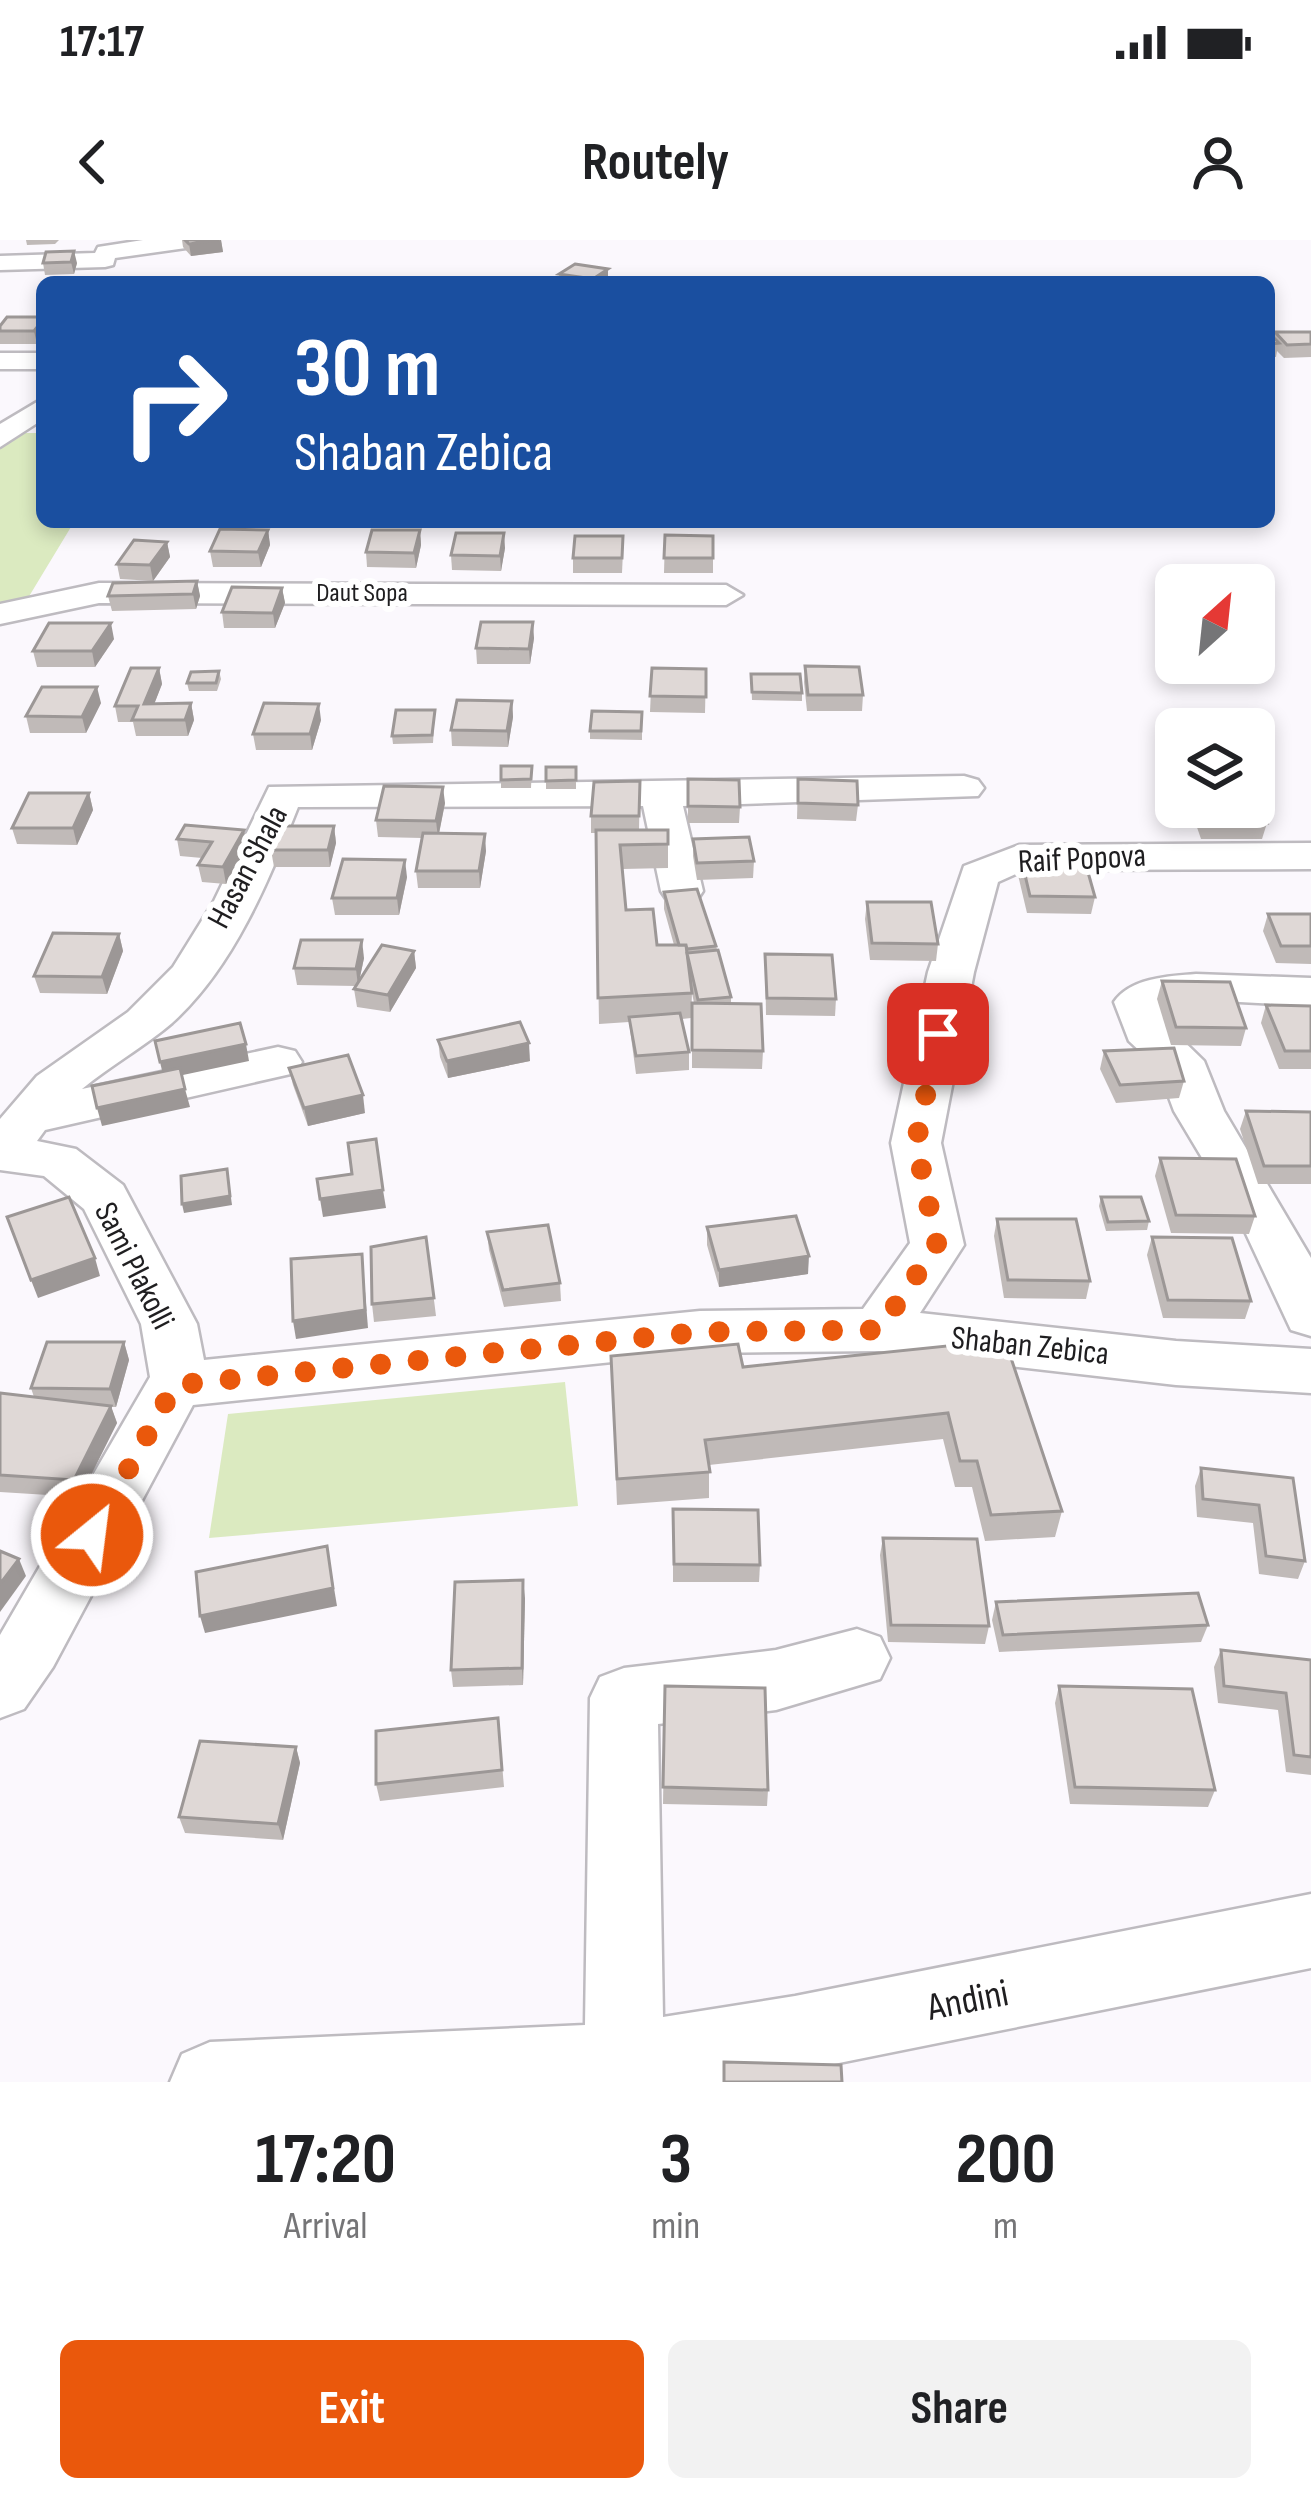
<!DOCTYPE html>
<html lang="en">
<head>
<meta charset="utf-8">
<style>
  :root { --surface:#fff; --page:#f2f2f2; --text:#202124; --muted:#757577; --accent:#ea580c }
  body { margin:0; font-family:"Sofia Sans Condensed",sans-serif; background:var(--page); color:var(--text); height:100vh; display:flex; flex-direction:column; font-size:45px; white-space:nowrap }
  * { box-sizing:border-box; margin:0 }
  p { font-size:39px; color:var(--muted) }
  .icon { flex:none; width:66px; height:66px; fill:none; stroke:currentColor; stroke-width:2; stroke-linecap:round; stroke-linejoin:round }
  .map { position:relative; height:1842px; overflow:hidden }
  .side { display:flex; flex-direction:column; background:var(--surface); flex:1 }
  .side>* { flex:none }
  .guide { position:absolute; left:36px; top:36px; width:1239px; height:252px; border-radius:18px; box-shadow:0 6px 18px #0003; background:#1a4fa0; color:#fff; overflow:hidden }
  .needle { width:78px; rotate:27deg }
  .controls { position:absolute; left:1155px; top:324px; display:grid; gap:24px }
  .controls a { display:grid; place-items:center; width:120px; height:120px; border-radius:18px; background:var(--surface); box-shadow:0 6px 18px #0003; font-size:60px }
  .pin { position:absolute; display:grid; place-items:center; width:102px; height:102px; color:#fff; margin:-51px; border-radius:24px; box-shadow:0 6px 18px #0006 }
  .me { position:absolute; width:132px; margin:-66px; rotate:29deg; stroke-linejoin:round; filter:drop-shadow(0 0 9px #0008) }
  .turn { display:flex; align-items:center; gap:42px; height:252px; padding:0 60px; font-size:54px }
  .turn .icon { width:156px; height:156px; stroke-width:2.5 }
  .turn b { display:block; font-size:84px; line-height:102px }
  .eta { display:flex; justify-content:space-evenly; align-items:center; height:204px; text-align:center }
  .eta b { font-size:72px; font-weight:700; line-height:84px }
  .action { display:flex; gap:24px; margin-top:auto; padding:24px 60px }
  .action a { flex:1; height:138px; border-radius:18px; background:var(--accent); color:#fff; font-size:48px; font-weight:700; line-height:138px; text-align:center }
  .action a+a { background:var(--page); color:var(--text) }
  .status { display:flex; justify-content:space-between; align-items:center; height:84px; padding:0 60px; background:var(--surface); direction:ltr }
  .status svg { height:33px; fill:currentColor }
  header { display:flex; justify-content:space-between; align-items:center; height:156px; padding:0 60px; background:var(--surface); font-size:54px; font-weight:700 }
  .map>svg:first-child { display:block }
  .green { fill:#dbeac0 }
  .lines { fill:none; stroke-linecap:round; stroke-linejoin:round }
  .minor-casing { stroke:#bebbc0; stroke-width:5 }
  .minor { fill:#fff; fill-rule:evenodd }
  .wall { fill:#c0bab8 }
  .shaded-wall { fill:#9c9796 }
  .building { fill:#dfd8d6; stroke:#9c9796; stroke-width:3 }
  .route { stroke:#ea580c; stroke-width:21; stroke-dasharray:0 37.8 }
  .labels { text-anchor:middle; dominant-baseline:central; stroke-width:12; stroke-linejoin:round; paint-order:stroke }
  .far-street-label { font-size:27px; fill:#1f1e20; stroke:#fff }
  .street-label { font-size:33px; fill:#1f1e20; stroke:#fff }
  .near-street-label { font-size:39px; fill:#1f1e20; stroke:#fff }
</style>
</head>
<body>
<div class="status"><b>17:17</b><svg viewBox="0 0 49 12"><path d="M0 12V9h3v3zM5 12V6h3v6zM10 12V3h3v9zM15 12V0h3v12zM26 1h20v11H26zM47 4h2v5h-2z"/></svg></div>
<header><svg class="icon" aria-label="back" viewBox="0 0 24 24"><path d="M15 5l-7 7 7 7"/></svg>Routely<svg class="icon" aria-label="person" viewBox="0 0 24 24"><circle cx="12" cy="8" r="4"/><path d="M4 21q1-7 8-7t8 7"/></svg></header>
<div class="map">
<svg width="1311" height="1842" viewBox="0 0 1311 1842">
  <rect width="100%" height="100%" fill="#fbf8fd"/>
  <g class="green">
    <path d="M25,193H42V282H74L25,363L0,368V209Z"/>
    <path d="M565,1142L578,1266L209,1298L228,1174Z"/>
  </g>
  <g class="lines">
    <defs>
      <g id="minor">
        <path d="M143,0H204L193,7L115,18L113,25L105,27L0,30V16L95,13L98,7Z"/>
        <rect x="0" y="113" width="42" height="16"/>
        <path d="M42,159V180L0,207V184Z"/>
        <path d="M99,343L726,345L743,355L726,365L99,363L0,384V364Z"/>
        <path d="M964,536L978,540L984,548L978,556L683,566L703,651L697,660L682,664L667,660L661,651L643,566L298,567C268,642 234,727 172,783C144,807 111,825 82,849L278,807L295,811L302,822L295,833L45,890L37,901L76,909L123,945L197,1084L204,1120L700,1071L863,1069L910,1003L891,903L928,732L964,626L1019,605L1311,603V629L1025,630L998,642L974,732L941,903L964,1005L920,1073L1176,1101L1311,1109V1153L1176,1145L879,1111L700,1113L193,1165L53,1427L24,1469L0,1478V1395L150,1137L141,1084L84,969L44,936L0,930V879L37,836L128,772L173,727L214,661L269,547Z"/>
        <path d="M1196,734L1311,738V766L1221,761L1162,768L1167,785L1204,821L1224,871L1311,1018V1096L1291,1090L1241,983L1174,871L1158,828L1129,801L1114,762C1130,738 1169,736 1196,734Z"/>
        <path d="M857,1389L880,1397L890,1418L880,1439L776,1470L658,1484L663,1777L795,1756L1311,1654V1728L744,1842H170L182,1814L210,1802L585,1785L590,1458L600,1437L624,1428L776,1410Z"/>
      </g>
    </defs>
    <use href="#minor" class="minor-casing"/>
    <use href="#minor" class="minor"/>
  </g>
  <g class="wall">
    <path d="M26,0H59L55,4L27,5Z"/>
    <path d="M182,0H221L223,12L191,16L183,7Z"/>
    <path d="M46,12L77,23L74,34L45,35L43,23Z"/>
    <path d="M559,34L608,42H560Z"/>
    <path d="M42,77V98L37,104H0V86Z"/>
    <path d="M1275,92H1311V117L1284,118L1277,111L1276,117H1269V93L1274,98Z"/>
    <path d="M379,282H428L426,287H380Z"/>
    <path d="M268,290L270,305L261,327H213L210,311Z"/>
    <path d="M420,290L421,305L416,328L367,327L366,312Z"/>
    <path d="M665,295L713,296V333H664Z"/>
    <path d="M167,302L170,317L153,341L120,339L117,324Z"/>
    <path d="M505,308L501,331L452,330L451,315Z"/>
    <path d="M623,311L622,333H573V318Z"/>
    <path d="M197,341L200,356L196,369L112,371L108,356Z"/>
    <path d="M282,348L285,363L275,388H224L222,372Z"/>
    <path d="M534,398L530,424H477L476,408Z"/>
    <path d="M114,399L95,427H37L33,411Z"/>
    <path d="M805,426L863,455L862,471H807L804,442Z"/>
    <path d="M159,428L162,444L154,464L191,463L194,480L188,496H136L133,482H118L115,466Z"/>
    <path d="M652,428L706,429L705,473L650,472Z"/>
    <path d="M219,431L221,439L217,451H189L187,443Z"/>
    <path d="M751,434L802,453V461L752,460Z"/>
    <path d="M512,461L513,477L508,507L452,506L451,490Z"/>
    <path d="M101,463L86,493H30L26,476Z"/>
    <path d="M435,470L433,503L393,504L392,496Z"/>
    <path d="M642,472V500L590,499V491Z"/>
    <path d="M321,480L312,510H256L253,494Z"/>
    <path d="M501,526H532L531,548H501Z"/>
    <rect x="546" y="527" width="30" height="22"/>
    <path d="M688,539L740,567L739,583H688Z"/>
    <path d="M798,539L858,565L856,581L797,579Z"/>
    <path d="M640,541L639,590H668V628L623,629L626,670L657,705H674L664,669V652L716,706L731,757V763L763,811L762,829L692,828V763H694L692,753L691,778L682,779L689,812V830L636,834L629,782L599,784L596,593H591V576Z"/>
    <path d="M89,553L93,570L77,605L17,604L12,588Z"/>
    <path d="M445,563L439,594L486,611L480,648H418L416,631L422,598L378,597L376,580Z"/>
    <path d="M1190,567H1254L1267,583L1262,599H1201Z"/>
    <path d="M334,586L336,603L330,627H274L271,610Z"/>
    <path d="M244,590L247,607L226,644L202,642L198,625L202,618L180,616L177,599Z"/>
    <path d="M693,599L754,621L753,638L697,640L693,616Z"/>
    <path d="M1021,618L1095,657L1091,674L1027,673L1018,635Z"/>
    <path d="M407,637L399,675H335L332,658Z"/>
    <path d="M867,662L938,704L936,721L870,720L865,679Z"/>
    <path d="M1268,674H1311V724L1276,723L1263,691Z"/>
    <path d="M119,694L123,711L107,754L40,753L34,736Z"/>
    <path d="M414,711L416,728L390,772L357,767L354,749L356,746L297,745L294,728L364,718L359,742Z"/>
    <path d="M765,714L836,759L835,776L766,775Z"/>
    <path d="M1162,741L1246,788L1241,806L1171,805L1157,759Z"/>
    <path d="M1266,765L1311,766V829H1279L1261,783Z"/>
    <path d="M438,800L530,821L448,838L440,817Z"/>
    <path d="M1104,811L1184,841L1179,858L1116,863L1100,829Z"/>
    <path d="M289,828L365,873L308,886L293,845Z"/>
    <path d="M1246,871L1311,872V944H1258L1240,889Z"/>
    <path d="M1160,918L1255,976L1249,994L1171,993L1155,936Z"/>
    <path d="M1101,957L1149,981L1147,990L1106,991L1099,966Z"/>
    <path d="M997,979L1090,1041L1086,1059L1004,1058L994,996Z"/>
    <path d="M707,987L808,1034L719,1047L707,1005Z"/>
    <path d="M487,992L560,1043L561,1061L504,1067L489,1010Z"/>
    <path d="M426,997L436,1076L374,1082L372,1064Z"/>
    <path d="M1152,997L1251,1061L1245,1079L1163,1078L1147,1015Z"/>
    <path d="M1005,1100L1062,1271L1055,1297L985,1301L972,1247H955L943,1199L709,1225V1258L617,1265L611,1116L743,1127Z"/>
    <path d="M124,1102L129,1120L116,1167H111L117,1183L80,1257L0,1252V1153L34,1157L31,1148Z"/>
    <path d="M1201,1228L1293,1238L1305,1321L1298,1339L1259,1334L1253,1283L1197,1277L1195,1246Z"/>
    <path d="M673,1269L760,1325L759,1342H673Z"/>
    <path d="M883,1298L989,1386L985,1404L888,1402L880,1315Z"/>
    <path d="M525,1358L523,1445L453,1447L451,1430Z"/>
    <path d="M996,1362L1208,1385L1201,1402L999,1412L992,1380Z"/>
    <path d="M1221,1410L1311,1420V1535L1286,1532L1278,1470L1218,1463L1214,1427Z"/>
    <path d="M665,1446L768,1550L767,1566L663,1564Z"/>
    <path d="M1059,1446L1215,1550L1208,1567L1070,1564L1055,1463Z"/>
    <path d="M498,1478L504,1547L380,1561L376,1544Z"/>
    <path d="M296,1507L300,1523L283,1600L185,1593L179,1577Z"/>
  </g>
  <g class="shaded-wall">
    <path d="M221,0L223,12L191,16L189,4Z"/>
    <path d="M74,11L77,23L74,34L71,22Z"/>
    <path d="M608,29V42H593V39Z"/>
    <path d="M42,81V98L37,104L34,91Z"/>
    <path d="M268,290L270,305L261,327L258,312Z"/>
    <path d="M420,290L421,305L416,328L414,313Z"/>
    <path d="M504,293L505,308L501,331L500,316Z"/>
    <path d="M167,302L170,317L153,341L150,325Z"/>
    <path d="M197,341L200,356L196,369L193,354Z"/>
    <path d="M282,348L285,363L275,388L273,373Z"/>
    <path d="M533,382L534,398L530,424L529,409Z"/>
    <path d="M111,383L114,399L95,427L92,411Z"/>
    <path d="M159,428L162,444L148,480L144,464Z"/>
    <path d="M97,447L101,463L86,493L82,477Z"/>
    <path d="M512,461L513,477L508,507L507,491Z"/>
    <path d="M191,463L194,480L188,496L185,480Z"/>
    <path d="M319,464L321,480L312,510L310,494Z"/>
    <path d="M443,547L445,563L438,598L436,581Z"/>
    <path d="M89,553L93,570L77,605L73,588Z"/>
    <path d="M334,586L336,603L330,627L328,610Z"/>
    <path d="M244,590L247,607L226,644L223,627Z"/>
    <path d="M485,594L486,611L480,648L479,631Z"/>
    <path d="M405,620L407,637L399,675L397,658Z"/>
    <path d="M119,694L123,711L107,754L102,737Z"/>
    <path d="M362,700L364,718L358,746L356,729Z"/>
    <path d="M414,711L416,728L390,772L388,755Z"/>
    <path d="M529,803L530,821L448,838L447,821Z"/>
    <path d="M246,804L249,821L164,839L160,822Z"/>
    <path d="M185,849L190,867L102,886L97,868Z"/>
    <path d="M363,855L365,873L308,886L304,868Z"/>
    <path d="M227,929L232,965L184,973L182,964Z"/>
    <path d="M383,950L386,968L323,977L320,959Z"/>
    <path d="M362,1014L368,1088L296,1099L293,1081Z"/>
    <path d="M809,1016L808,1034L719,1047V1030Z"/>
    <path d="M95,1018L100,1036L38,1058L31,1040Z"/>
    <path d="M124,1102L129,1120L116,1167L110,1149Z"/>
    <path d="M111,1166L117,1183L80,1257L74,1240Z"/>
    <path d="M327,1306L337,1366L205,1393L200,1376Z"/>
    <path d="M19,1319L26,1336L0,1372V1344Z"/>
    <path d="M523,1340L525,1358L523,1445L522,1428Z"/>
    <path d="M296,1507L300,1523L283,1600L278,1584Z"/>
  </g>
  <g class="building">
    <path d="M185,0H219L189,4Z"/>
    <path d="M74,11L71,22L43,23L46,12Z"/>
    <path d="M575,24L608,29L593,39L559,34Z"/>
    <path d="M350,38L377,42H342Z"/>
    <path d="M7,77H42V81L34,91H0V86Z"/>
    <path d="M1275,92H1311V104L1287,105Z"/>
    <path d="M1269,93L1279,103L1269,104Z"/>
    <path d="M220,289L268,290L258,312L210,311Z"/>
    <path d="M372,290H420L414,313L366,312Z"/>
    <path d="M456,293H504L500,316L451,315Z"/>
    <path d="M665,295L713,296V318H664Z"/>
    <path d="M575,296H623L622,318H573Z"/>
    <path d="M134,300L167,302L150,325L117,324Z"/>
    <path d="M197,341L193,354L108,356L113,343Z"/>
    <path d="M232,347L282,348L273,373L222,372Z"/>
    <path d="M481,382H533L529,409L476,408Z"/>
    <path d="M49,383H111L92,411H33Z"/>
    <path d="M805,426L859,427L863,455H808Z"/>
    <path d="M131,428H159L144,464L191,463L185,480H132L138,466H115Z"/>
    <path d="M652,428L706,429V457L650,456Z"/>
    <path d="M219,431L216,443H187L191,432Z"/>
    <path d="M751,434H800L802,453L752,452Z"/>
    <path d="M42,447H97L82,477L26,476Z"/>
    <path d="M457,460L512,461L507,491L451,490Z"/>
    <path d="M264,463L319,464L310,494H253Z"/>
    <path d="M396,470H435L432,495L392,496Z"/>
    <path d="M592,471L642,472L641,491H590Z"/>
    <path d="M501,526H532L531,539L501,540Z"/>
    <path d="M546,527H576V540L546,541Z"/>
    <path d="M688,539L739,540L740,567L688,566Z"/>
    <path d="M798,539L857,541L858,565L798,563Z"/>
    <path d="M640,541L639,576H591L594,542Z"/>
    <path d="M384,546L443,547L436,581L376,580Z"/>
    <path d="M29,553H89L73,588H12Z"/>
    <path d="M1254,553L1267,583L1206,582L1200,567H1254Z"/>
    <path d="M185,585L244,590L223,627L198,625L212,602L177,599Z"/>
    <path d="M278,586H334L328,610H271Z"/>
    <path d="M596,590H668V604L620,605L626,670L653,669L657,705H686L692,753L598,758Z"/>
    <path d="M423,593L485,594L479,631H416Z"/>
    <path d="M749,597L754,621L697,623L693,599Z"/>
    <path d="M1021,618H1084L1095,657L1030,656Z"/>
    <path d="M343,619L405,620L397,658H332Z"/>
    <path d="M697,649L716,706L687,709L686,705H679L664,652Z"/>
    <path d="M867,662H931L938,704L872,703Z"/>
    <path d="M1268,674H1311V706H1281Z"/>
    <path d="M53,693L119,694L102,737L34,736Z"/>
    <path d="M301,700H362L356,729L294,728Z"/>
    <path d="M382,705L414,711L388,755L354,749Z"/>
    <path d="M718,710L731,757L698,760L687,713Z"/>
    <path d="M765,714L832,715L836,759L767,758Z"/>
    <path d="M1162,741L1230,742L1246,788L1176,787Z"/>
    <path d="M692,763L761,764L763,811L692,810Z"/>
    <path d="M1266,765L1311,766V811H1285Z"/>
    <path d="M680,773L689,812L636,816L629,777Z"/>
    <path d="M520,782L529,803L447,821L438,800Z"/>
    <path d="M240,783L246,804L160,822L155,801Z"/>
    <path d="M1174,808L1184,841L1120,845L1104,811Z"/>
    <path d="M348,815L363,855L304,868L289,828Z"/>
    <path d="M180,828L185,849L97,868L92,846Z"/>
    <path d="M1246,871L1311,872V926H1264Z"/>
    <path d="M376,899L383,950L320,959L317,939L352,934L348,903Z"/>
    <path d="M1160,918L1236,919L1255,976L1176,975Z"/>
    <path d="M227,929L230,956L182,964L181,936Z"/>
    <path d="M69,957L95,1018L31,1040L7,977Z"/>
    <path d="M1101,957H1141L1149,981L1108,982Z"/>
    <path d="M796,976L809,1016L719,1030L707,987Z"/>
    <path d="M997,979H1076L1090,1041L1008,1040Z"/>
    <path d="M548,985L560,1043L503,1050L487,992Z"/>
    <path d="M426,997L434,1058L372,1064L371,1007Z"/>
    <path d="M1152,997L1232,998L1251,1061L1168,1060Z"/>
    <path d="M362,1014L365,1070L293,1081L291,1019Z"/>
    <path d="M1005,1100L1062,1271L991,1275L977,1221H960L948,1173L705,1200L710,1232L617,1239L611,1116L738,1104L743,1127Z"/>
    <path d="M47,1102H124L110,1149L31,1148Z"/>
    <path d="M0,1153L111,1166L74,1240L0,1235Z"/>
    <path d="M1201,1228L1293,1238L1305,1321L1266,1316L1259,1265L1203,1259Z"/>
    <path d="M673,1269L758,1270L760,1325L674,1324Z"/>
    <path d="M883,1298L977,1299L989,1386L891,1385Z"/>
    <path d="M327,1306L333,1348L200,1376L196,1332Z"/>
    <path d="M0,1311L19,1319L0,1344Z"/>
    <path d="M523,1340L522,1428L451,1430L455,1342Z"/>
    <path d="M1198,1353L1208,1385L1003,1395L996,1362Z"/>
    <path d="M1221,1410L1311,1420V1517L1294,1515L1286,1453L1224,1446Z"/>
    <path d="M665,1446L765,1448L768,1550L663,1547Z"/>
    <path d="M1059,1446L1192,1449L1215,1550L1075,1547Z"/>
    <path d="M498,1478L502,1530L376,1544V1491Z"/>
    <path d="M200,1501L296,1507L278,1584L179,1577Z"/>
    <path d="M724,1822L841,1825L842,1842H724Z"/>
  </g>
  <g class="lines">
    <path class="route" d="M92,1295L175,1145L700,1092L879,1090L937,1005L916,903L938,794"/>
  </g>
  <g class="labels">
    <g class="far-street-label">
      <text x="362" y="353">Daut Sopa</text>
    </g>
    <g class="street-label">
      <text transform="translate(1082 619) rotate(-3)">Raif Popova</text>
      <text transform="translate(248 627) rotate(-62)">Hasan Shala</text>
      <text transform="translate(134 1026) rotate(63)">Sami Plakolli</text>
      <text transform="translate(1030 1106) rotate(6)">Shaban Zebica</text>
    </g>
    <g class="near-street-label">
      <text transform="translate(968 1761) rotate(-11)">Andini</text>
    </g>
  </g>
</svg>
<div class="controls">
<a><svg class="needle" viewBox="-14 -14 28 28"><path d="M0-13l5 13h-10z" fill="#e53935"/><path d="M0 13l5-13h-10z" fill="#757577"/></svg></a>
<a><svg class="icon" aria-label="layers" viewBox="0 0 24 24"><path d="M12 4l9 5-9 5-9-5zM3 14l9 5 9-5"/></svg></a>
</div>
<div class="pin" style="left:938px;top:794px;background:#d93025"><svg class="icon" aria-label="arrive" viewBox="0 0 24 24"><path d="M6 21V4h12l-3 4 3 4H6"/></svg></div>
<svg class="me" style="left:92px;top:1295px" viewBox="-20 -20 40 40"><circle r="17" fill="#ea580c" stroke="#fff" stroke-width="3"/><path d="M0-11L8 9 0 5-8 9z" fill="#fff"/></svg>
<div class="guide">
<div class="turn"><svg class="icon" aria-label="right" viewBox="0 0 24 24"><path d="M7 20v-9h11M14 6l5 5-5 5"/></svg><div><b>30 m</b>Shaban Zebica</div></div>
</div>
</div>
<section class="side">
<div class="eta">
<div><b>17:20</b><p>Arrival</p></div>
<div><b>3</b><p>min</p></div>
<div><b>200</b><p>m</p></div>
</div>
<div class="action"><a>Exit</a><a>Share</a></div>
</section>
</body>
</html>
